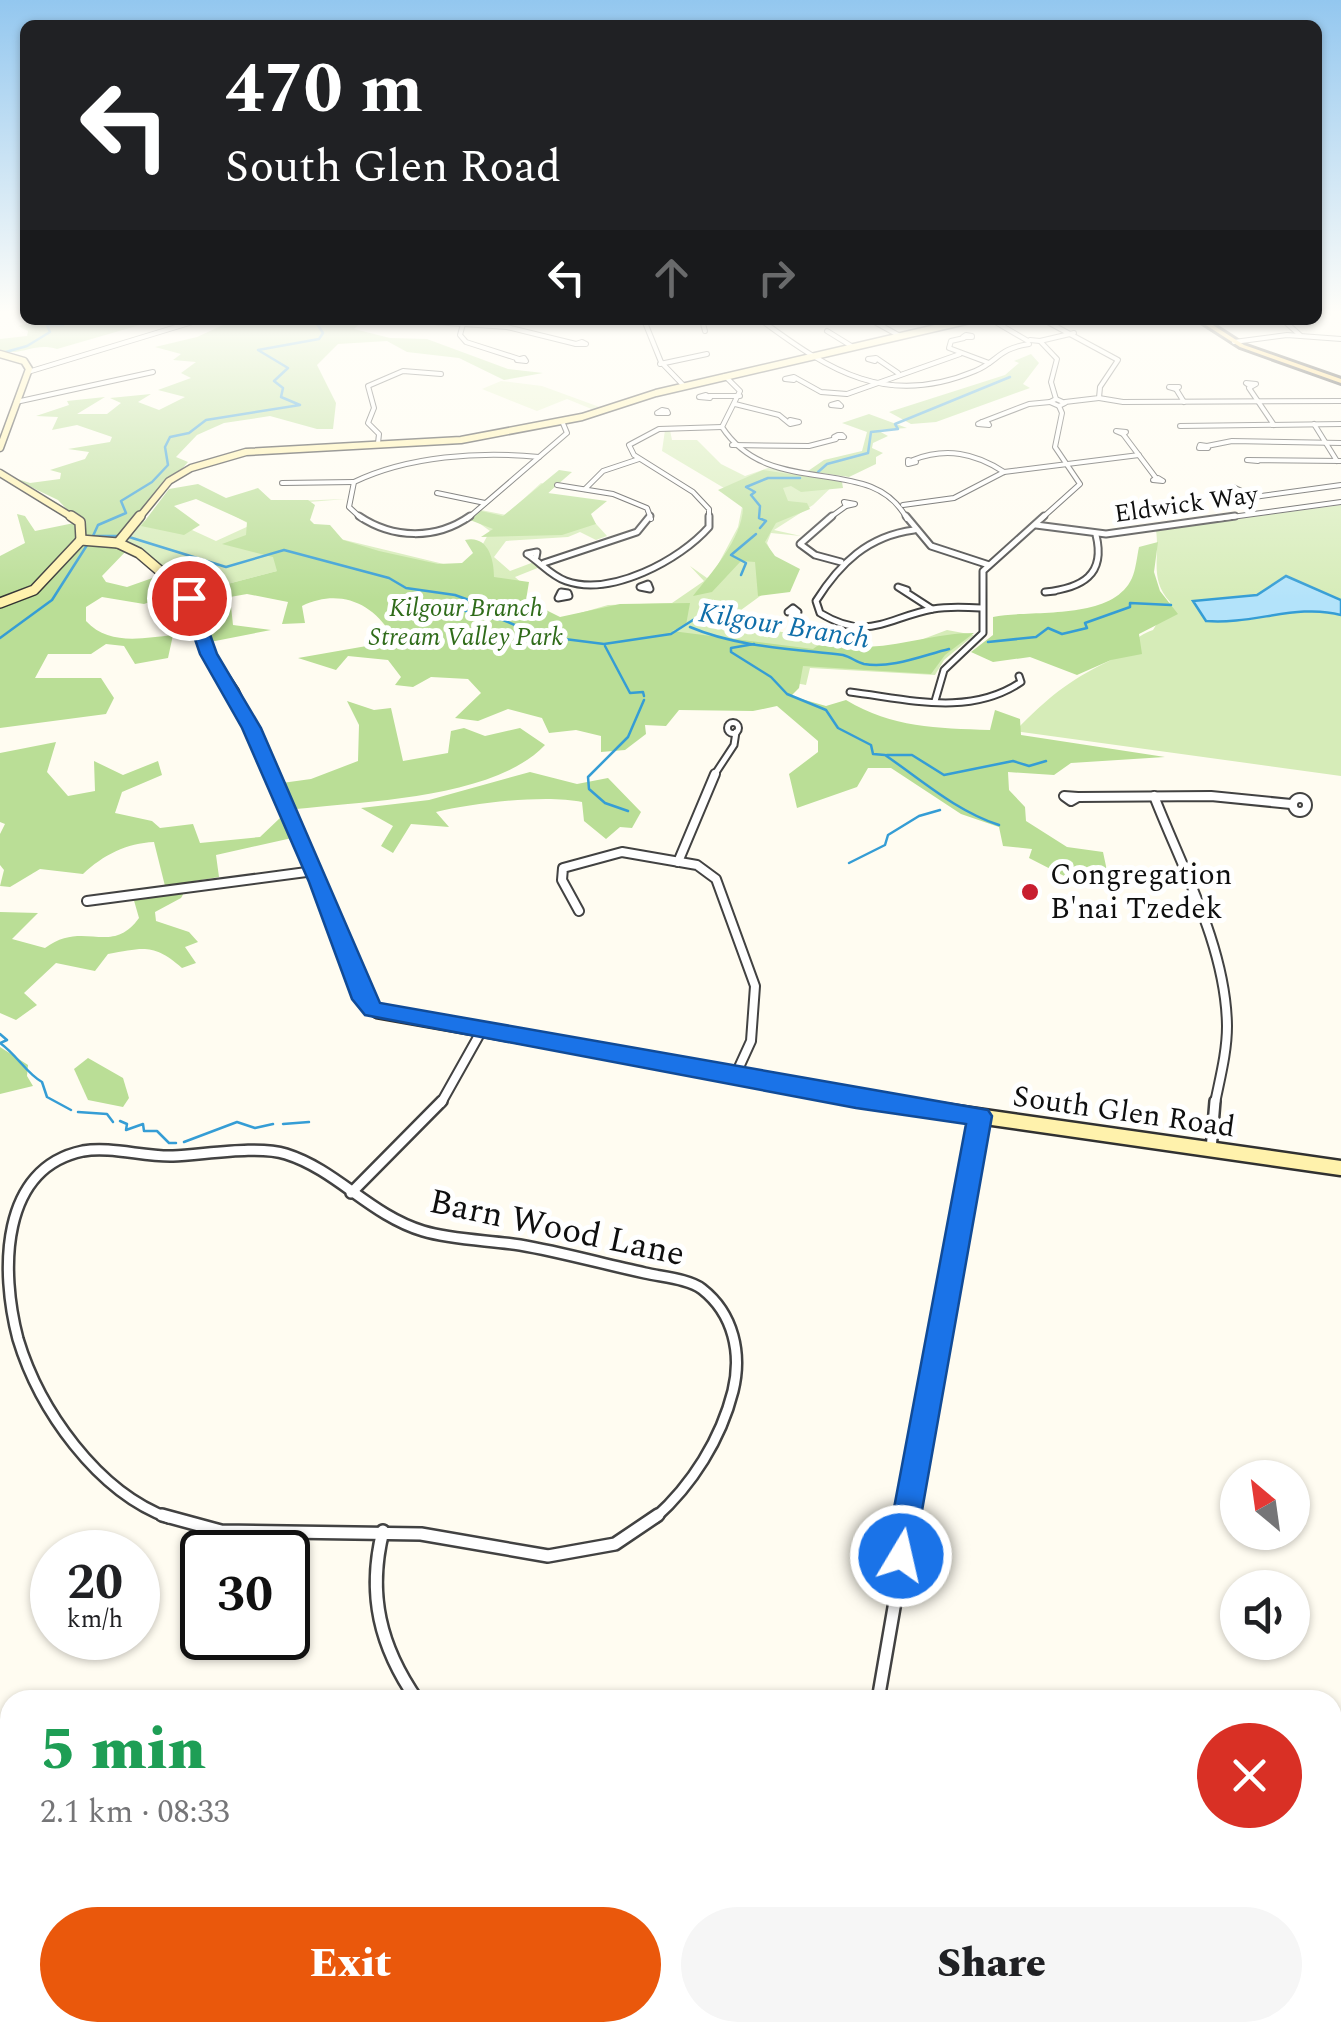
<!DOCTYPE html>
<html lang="en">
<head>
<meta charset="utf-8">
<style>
  :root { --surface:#fff; --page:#f6f6f6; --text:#202124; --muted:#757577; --accent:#ea580c }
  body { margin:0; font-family:Spectral,serif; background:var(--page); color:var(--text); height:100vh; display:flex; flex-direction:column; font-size:38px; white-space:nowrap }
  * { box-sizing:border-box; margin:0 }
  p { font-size:32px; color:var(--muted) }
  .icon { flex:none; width:55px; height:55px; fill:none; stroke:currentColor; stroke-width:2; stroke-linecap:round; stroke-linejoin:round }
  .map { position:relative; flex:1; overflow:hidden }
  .side { position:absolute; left:0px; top:1690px; width:1342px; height:352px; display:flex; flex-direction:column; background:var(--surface); border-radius:30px 30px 0 0; box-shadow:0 2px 8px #0004 }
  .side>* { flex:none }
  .banner { position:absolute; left:20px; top:20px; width:1302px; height:305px; border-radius:15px; box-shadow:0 2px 8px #0004; background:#202124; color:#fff; overflow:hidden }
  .needle { width:65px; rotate:331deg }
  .controls { position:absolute; left:1220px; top:1460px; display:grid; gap:20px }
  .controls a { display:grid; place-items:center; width:90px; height:90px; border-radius:50%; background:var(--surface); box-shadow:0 2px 8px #0004; font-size:50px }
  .speed { position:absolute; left:30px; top:1530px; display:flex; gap:20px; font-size:50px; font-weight:700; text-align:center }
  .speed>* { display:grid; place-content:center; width:130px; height:130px; border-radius:50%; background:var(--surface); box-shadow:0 2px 8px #0004; line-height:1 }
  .speed small { font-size:25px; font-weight:400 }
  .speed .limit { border:5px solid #111; border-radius:15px; background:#fff; color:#111 }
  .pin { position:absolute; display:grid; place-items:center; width:85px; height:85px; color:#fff; margin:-42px; border:5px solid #fff; border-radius:50%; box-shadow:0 2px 10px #0007 }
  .me { position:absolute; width:110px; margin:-55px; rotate:9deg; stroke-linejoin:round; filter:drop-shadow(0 0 8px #0008) }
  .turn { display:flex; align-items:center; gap:35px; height:210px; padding:0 40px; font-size:45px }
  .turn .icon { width:130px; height:130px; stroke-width:2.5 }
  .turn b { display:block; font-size:70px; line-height:85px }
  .lanes { display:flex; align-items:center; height:95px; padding:0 40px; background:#0003; justify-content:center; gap:50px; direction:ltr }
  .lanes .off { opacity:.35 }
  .round { display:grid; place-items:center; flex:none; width:105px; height:105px; border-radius:52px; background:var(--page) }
  .summary { display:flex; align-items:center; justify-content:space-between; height:170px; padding:0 40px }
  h1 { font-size:60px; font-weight:800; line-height:75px; color:#1e9e55 }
  .cta { display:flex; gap:20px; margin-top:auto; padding:20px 40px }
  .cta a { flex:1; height:115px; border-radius:60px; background:var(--accent); color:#fff; font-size:40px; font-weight:800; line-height:115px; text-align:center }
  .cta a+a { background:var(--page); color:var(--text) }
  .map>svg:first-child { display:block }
  .green { fill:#d6ecb8 }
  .forest { fill:#bade96 }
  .pitch { fill:#e7f3ca }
  .water { fill:#b3e3fa; stroke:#359dd5; stroke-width:2.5 }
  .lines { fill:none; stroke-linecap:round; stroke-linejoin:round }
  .stream { stroke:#359dd5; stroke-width:2.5 }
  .minor-far4-casing { stroke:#424242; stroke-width:6 }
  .minor-far3-casing { stroke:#424242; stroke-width:9 }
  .minor-far2-casing { stroke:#424242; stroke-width:12 }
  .minor-far1-casing { stroke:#424242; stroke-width:14 }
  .minor-casing { stroke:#424242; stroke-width:16 }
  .secondary-far3-casing { stroke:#313131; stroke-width:9 }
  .secondary-far2-casing { stroke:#313131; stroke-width:12 }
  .secondary-far1-casing { stroke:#313131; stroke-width:15 }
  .secondary-casing { stroke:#313131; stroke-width:19 }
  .primary-casing { stroke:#202020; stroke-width:6 }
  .minor-far4 { stroke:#fff; stroke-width:4 }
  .minor-far3 { stroke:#fff; stroke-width:5 }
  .minor-far2 { stroke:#fff; stroke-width:8 }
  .minor-far1 { stroke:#fff; stroke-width:9 }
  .minor { stroke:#fff; stroke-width:11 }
  .secondary-far3 { stroke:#fff2ac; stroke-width:6 }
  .secondary-far2 { stroke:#fff2ac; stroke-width:9 }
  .secondary-far1 { stroke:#fff2ac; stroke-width:10 }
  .secondary { stroke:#fff2ac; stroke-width:14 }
  .primary { fill:#ffd161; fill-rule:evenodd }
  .route { fill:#1a73e8; stroke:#114b97; stroke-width:2.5 }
  .poi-dot { fill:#c81e2f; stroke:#fff; stroke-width:4 }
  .labels { text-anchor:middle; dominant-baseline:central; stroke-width:10; stroke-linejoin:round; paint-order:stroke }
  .far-street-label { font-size:25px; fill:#0f0f0f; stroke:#fff }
  .far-park-label { font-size:25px; font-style:italic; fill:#306c1b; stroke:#fff }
  .far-water-label { font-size:28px; font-style:italic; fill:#106ea9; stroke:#fff }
  .poi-label { font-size:30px; fill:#0f0f0f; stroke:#fff; text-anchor:start }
  .street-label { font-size:30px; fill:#0f0f0f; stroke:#fff }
  .near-street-label { font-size:35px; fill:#0f0f0f; stroke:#fff }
</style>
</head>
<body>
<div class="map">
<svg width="1341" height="2042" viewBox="0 0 1341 2042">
  <rect width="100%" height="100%" fill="#fffcf1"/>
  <g class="green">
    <path d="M665,430H670L672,440H697L721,464L745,476L768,468L839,480L813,505L774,530L801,536L771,533L767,543L774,559L797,569L741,610L748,626L822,639L834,627L839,628L828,641L878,656L947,630L974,635L944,660L935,675L810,668L806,685L389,609L277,571L193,593L127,542L143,521L179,524L216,541L251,525L213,504L346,499L309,502L308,518L320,534L460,568L479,551L490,531L472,518L481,510L506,515L541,483L554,487L546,496L588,515L607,536L596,540L580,532L568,537L506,541L494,557L510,571L534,562L540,567L515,577L523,584L515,597L531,612L563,618L608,605L672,603L704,581L690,566L707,578L713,574L738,527L742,507L724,488L662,451Z"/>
    <path d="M1341,505V776L1015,731C1049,697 1066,682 1109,661C1126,652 1134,636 1153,630L1170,602C1149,579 1160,558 1156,530Z"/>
  </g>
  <g class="forest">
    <path d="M41,320H157L57,349C34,342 24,356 0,351V339L27,336L28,331L18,326Z"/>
    <path d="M234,320H364L354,329L390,338L427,339L508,369L543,373L504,380L459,358L407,352L387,341L338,344L317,365L336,403L333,429H317L270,416L224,423L197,435L176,457L188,462L118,542L129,548L102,576L106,582L127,587L161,575L182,593L190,619L156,600L144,604L102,597L86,607V621C109,646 143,638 173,635L168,658L135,664L124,646L106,644L91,654H48L35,678H101L114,698L106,714L0,728V556L25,543L17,514L25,516L35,531L79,522L58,500L8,476L30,483L60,479L61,473L50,470L85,459L89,452L68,449L110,442L112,437L77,425L52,430L58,417L36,416L69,405L67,401L105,397L77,414H107L121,403L110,398L151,394L138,402L159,410L185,397L158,390L191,378L181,373L196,362L173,360L181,354L155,347L197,337Z"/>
    <path d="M1031,354L1039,363L1023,384L1030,388L936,422L911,424L889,412L1005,375L1019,363L1014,361Z"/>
    <path d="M869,414L907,428L877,430L888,436L873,443L872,448L883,453L876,457V464L849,477L808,471L824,460L862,451L867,432L842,423Z"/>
    <path d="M559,470L572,472L548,493L607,501L591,514L596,524L562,535L481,537L493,529L470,520L481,511L503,516Z"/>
    <path d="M763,470L842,482L843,488L801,492L791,486L783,488L788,501L807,503L810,509L776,523L765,542L775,556L800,569L790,592L758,596L755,562L741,561L712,592L693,596C711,573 742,539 743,508L718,490Z"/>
    <path d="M198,484L226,498L258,488L271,500H308L315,505L310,520L314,524L330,525L343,540L379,551L438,564L462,563L473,553L465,540C487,535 494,557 494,577L529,582L526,600L560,617L620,604L690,603L686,625L672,631L813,649L824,641C875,658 922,633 974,633L945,655L931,674L803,666L799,688L791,696L826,706L846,700C893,728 936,728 990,730L995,710L1020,719L1021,735L1165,757L1071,763L1054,775L1008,772L1009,790L1025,807L1026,821L1067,847L1103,852L1110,885L1072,880L1029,858L1032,849L1003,846L999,827L961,814L891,768H868L857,787L797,808L789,774L818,752V741L777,706L753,711L679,710L666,726L645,725L646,734L625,750L601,752V736L576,730L549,733L542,718L508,709L478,721L455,718L481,693L468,679L431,677L413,687L395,685L401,677L388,660L348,656L336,670L298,658L378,644L391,634C371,601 337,589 302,606L305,623L282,624L288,602L247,594L230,597L233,625L271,630L210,642L193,593L277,571L273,557L222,544L246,535L247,522L196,499L174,506L200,525L184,535L141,526L169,489Z"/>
    <path d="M1158,542L1154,572L1160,591L1178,614L1139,634L1142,654L1111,660L1077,675L1030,657L993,662L971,652L993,635V617C1031,609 1112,622 1132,578C1136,569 1137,556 1139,547Z"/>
    <path d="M347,701L374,710L391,708L403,761L448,753L451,731L464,728L485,736L520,728L545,745C495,798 367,801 296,809L282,783L311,779L358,761L359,725Z"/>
    <path d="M56,742L47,772L68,796L95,791L94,761L123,775L158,761L162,775L122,792L115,813L152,821L160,828L193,824L200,843L260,837L280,818L292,838L216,855L219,877L165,886L154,842C127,843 103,855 83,874L40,869L10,887L0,886L4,870L0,865V834L5,824L0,822V753Z"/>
    <path d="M530,772L577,784L608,778L641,812L632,828L620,827L606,839L584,821L582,802C546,794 473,803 436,812L449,827L411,824L393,853L381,846L393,826L361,808L429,800Z"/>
    <path d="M185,891L181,898L155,912L156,921L189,932L198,942L185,947L196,963L182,968C153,943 144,948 108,954L95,971L56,963L24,993L37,1005L16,1020L0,1013V912L38,913L12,939L45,948C84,919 111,957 139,918L133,897Z"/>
    <path d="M0,1047L28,1065L27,1076L33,1086L0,1094Z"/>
    <path d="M88,1058L123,1078L129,1098L123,1107L88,1100L74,1069Z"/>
  </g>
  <path class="pitch" d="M501,381L542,386L605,409L599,412L567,399L537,411L482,389Z"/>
  <path class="water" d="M1286,576L1341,600V615C1298,603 1252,625 1206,621L1193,601L1257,595Z"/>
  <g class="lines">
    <g class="stream">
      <path d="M2,353L27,346L50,332L47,325H63L61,320"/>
      <path d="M818,472L827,464L868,453L871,432L898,429L895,424L1010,377"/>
      <path d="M760,528L766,521L759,518L760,506L751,495L755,492L746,487L768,478H800"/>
      <path d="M93,536L98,525L126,513L121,501L152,482L168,465L165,447L170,437L189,433L206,420L300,405L281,397L283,388L274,381L288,368L258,350L319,339L323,333L317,324L321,320"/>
      <path d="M93,536H119"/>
      <path d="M129,537L226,567L284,550L389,578L406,588L455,595L477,603L462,609L471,614L503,620L541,636L604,644L671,634L704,613"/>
      <path d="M741,575L746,563L731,555L756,534"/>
      <path d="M690,627C737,647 792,649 843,655C851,657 856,662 864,664C891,669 924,655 949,649"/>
      <path d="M0,638L52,600L89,542"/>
      <path d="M988,642L1036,637L1048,628L1062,634L1087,628L1085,623L1130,607V603L1171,605"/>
      <path d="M754,644L731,648V652L771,677L787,694L826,710L838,728L871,745L873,754L885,755C923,781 956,811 999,825"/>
      <path d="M605,646L630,693L643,692L644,696"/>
      <path d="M887,755H912L944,775L1013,761L1029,766L1046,761"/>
      <path d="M628,811L605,803L589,789L588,777L628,737L644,700"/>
      <path d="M849,863L885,845L888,835L919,816L940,810"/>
      <path d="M0,1034L7,1040L0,1043C17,1055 27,1074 42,1082L47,1097L71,1110"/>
      <path d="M78,1112L107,1114L113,1122"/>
      <path d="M120,1121L127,1124L126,1130L143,1124L144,1131H157L169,1143H176"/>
      <path d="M283,1124L309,1122"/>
      <path d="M184,1142L237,1122L255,1128L273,1124"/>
    </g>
    <defs>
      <g id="minor-far4">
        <path d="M405,320L507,327L576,344"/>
        <path d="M644,320L661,362L684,386"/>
        <path d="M702,320L705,331"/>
        <path d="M761,320C830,371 887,408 975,371C999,361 997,349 1029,344"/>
        <path d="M871,320L900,336"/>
        <path d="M992,320L1028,341"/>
        <path d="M1044,320L1118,360L1100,387L1099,398L1065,402"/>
        <path d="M1283,320L1300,335"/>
        <path d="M463,324L460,335L466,342L519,359"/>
        <path d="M827,331L853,347"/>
        <path d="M966,335L972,336V337H963Z"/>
        <path d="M964,338L951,341L949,348L989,363"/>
        <path d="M1030,340L1040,341L1057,359L1051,382L1056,399L1050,402L1059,406"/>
        <path d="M1040,341L1074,333"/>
        <path d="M582,342L586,344H576Z"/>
        <path d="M1234,342L1287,335L1341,339"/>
        <path d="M524,358L526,361L517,360Z"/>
        <path d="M875,361L868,359L876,358L898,373"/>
        <path d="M660,364L707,354"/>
        <path d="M28,372L199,320"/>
        <path d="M725,376L740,391L722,427C771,502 872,451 907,519"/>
        <path d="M794,380L785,379L794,377L821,392L847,394L960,354"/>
        <path d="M1250,386L1246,383L1256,384L1249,388L1274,425"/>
        <path d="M1169,387H1179L1176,389Z"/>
        <path d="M1176,389L1184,402"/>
        <path d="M706,395L710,398L699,397Z"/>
        <path d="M709,396H740"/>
        <path d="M1099,398L1123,402L1341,401"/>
        <path d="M16,402L153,372"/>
        <path d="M838,403L841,406L831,405Z"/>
        <path d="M735,404L779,415L790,424L799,422L790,420"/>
        <path d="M662,410L667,411L668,413H657Z"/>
        <path d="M982,422L1029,404L1050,402"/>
        <path d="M982,422H987L989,425L978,424Z"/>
        <path d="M1314,424L1337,461"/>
        <path d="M1190,426H1180L1341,424"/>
        <path d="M1116,431L1126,432L1123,434Z"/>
        <path d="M1123,434L1156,478"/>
        <path d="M838,435H842L844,437H834Z"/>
        <path d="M378,443L379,434L368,423L374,408L368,386L403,371L441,374"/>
        <path d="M732,445L809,446L836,439"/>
        <path d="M1200,445L1207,446L1208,448H1199Z"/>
        <path d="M1207,446L1232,441L1341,443"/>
        <path d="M908,460L916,462L908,464Z"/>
        <path d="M913,460C946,447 975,453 1004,472"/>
        <path d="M1258,461L1247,460L1341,461"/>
        <path d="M1158,478L1163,481L1153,480Z"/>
        <path d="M282,483L354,482"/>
        <path d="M557,485L613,494L647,508L651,519"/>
        <path d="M1233,487L1254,497L1341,485"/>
        <path d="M585,489L603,471L639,459"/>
        <path d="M437,493L485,503"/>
        <path d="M844,502L855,504L846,506Z"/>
        <path d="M903,505L954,498L1004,472L1139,455"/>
        <path d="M362,519L349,507L354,482C408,456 480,451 539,457"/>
        <path d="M467,519L567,433L562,421"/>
        <path d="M709,519V509L693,492L634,455L629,445L659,429L722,427"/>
        <path d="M828,519L846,506"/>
        <path d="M1041,519L1080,484L1055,447L1062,413L1059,406L1065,403L1056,399"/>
        <path d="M1217,519L1341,502"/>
      </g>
      <g id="minor-far3">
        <path d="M359,516C393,539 436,540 470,516"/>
        <path d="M832,516L800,544L815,555L841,562"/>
        <path d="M906,516L931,546L989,565"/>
        <path d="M1036,525L1106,534L1235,516"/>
        <path d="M914,530C868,536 840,563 816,601L820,613C868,642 886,618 933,609C949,606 965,607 981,608"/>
        <path d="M536,557L537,552L527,554C540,562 551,576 566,581C611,597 680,560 709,527V516"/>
        <path d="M544,563L637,532L650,516"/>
        <path d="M648,584L650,589L640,587Z"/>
        <path d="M907,590L898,587L932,609"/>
        <path d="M1055,591L1045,592C1082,588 1106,575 1096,535"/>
        <path d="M561,592L568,593L569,596L558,598Z"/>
        <path d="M793,608L798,612H788Z"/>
        <path d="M850,692C908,699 969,717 1021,682L1019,676"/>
        <path d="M935,701L944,670L983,633V571L1044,516"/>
        <circle cx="733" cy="728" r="5.5"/>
        <path d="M713,777L734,745L736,732"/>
      </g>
      <g id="minor-far2">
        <path d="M1064,796L1078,797L1071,801Z"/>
        <path d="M1154,796C1182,868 1226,947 1227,1026C1227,1052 1220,1078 1215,1103"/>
        <path d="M1078,797L1211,796L1291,804"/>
        <circle cx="1300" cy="805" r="7"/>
        <path d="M678,862L715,774"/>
        <path d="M87,901L314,871"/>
        <path d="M579,911L562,880L563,868L622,852L697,865L716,879L755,986L751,1041L735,1076"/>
        <path d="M441,1103L482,1030"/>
      </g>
      <g id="minor-far1">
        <path d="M1211,1150L1215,1101"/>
        <path d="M351,1193L442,1101"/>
        <path d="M169,1518C97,1492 39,1409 18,1339C0,1271 0,1168 83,1151C111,1146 144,1157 173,1156C203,1155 258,1145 286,1154C337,1170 370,1215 423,1231C453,1240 488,1240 520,1245C561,1252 603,1264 645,1273C662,1277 689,1279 702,1289C734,1314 742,1354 733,1391C721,1439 692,1485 655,1518"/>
        <path d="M910,1518L979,1117"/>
      </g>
      <g id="minor">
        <path d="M162,1515L221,1531L421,1534L548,1556L615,1544L658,1515"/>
        <path d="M383,1531C367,1594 380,1647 417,1700"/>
        <path d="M878,1700L910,1515"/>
        <path d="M816,2042L818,2032"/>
      </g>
      <g id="secondary-far3">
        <path d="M0,354L24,361L29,369L0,448"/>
        <path d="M0,473L75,519"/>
        <path d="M138,519L169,481L191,468L246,452L461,440L582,417L656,393L970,320"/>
      </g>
      <g id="secondary-far2">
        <path d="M71,516L80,522L81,540"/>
        <path d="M81,540L118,543L139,553L187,594L209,654L234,691L272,777"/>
        <path d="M118,543L140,516"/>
        <path d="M0,603L34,590L81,540"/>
      </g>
      <path id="secondary-far1" d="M271,774L318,878L364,999L377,1012L890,1103"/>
      <path id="secondary" d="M873,1101L1341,1168"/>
      <g id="primary">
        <path d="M1198,320H1205L1244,345L1341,379V383L1240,347Z"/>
        <path d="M10,1857V1878L0,1883V1862Z"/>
        <path d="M539,2032H567L573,2042H545Z"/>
      </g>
    </defs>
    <use href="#minor-far4" class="minor-far4-casing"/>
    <use href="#minor-far3" class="minor-far3-casing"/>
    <use href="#minor-far2" class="minor-far2-casing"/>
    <use href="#minor-far1" class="minor-far1-casing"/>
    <use href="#minor" class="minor-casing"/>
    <use href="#secondary-far3" class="secondary-far3-casing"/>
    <use href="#secondary-far2" class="secondary-far2-casing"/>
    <use href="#secondary-far1" class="secondary-far1-casing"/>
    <use href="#secondary" class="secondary-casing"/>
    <use href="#primary" class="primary-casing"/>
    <use href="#minor-far4" class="minor-far4"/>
    <use href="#minor-far3" class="minor-far3"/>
    <use href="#minor-far2" class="minor-far2"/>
    <use href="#minor-far1" class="minor-far1"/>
    <use href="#minor" class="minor"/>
    <use href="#secondary-far3" class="secondary-far3"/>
    <use href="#secondary-far2" class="secondary-far2"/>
    <use href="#secondary-far1" class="secondary-far1"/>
    <use href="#secondary" class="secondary"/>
    <use href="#primary" class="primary"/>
  </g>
  <linearGradient id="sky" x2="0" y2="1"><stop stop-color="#93c7ef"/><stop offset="0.52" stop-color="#fffef9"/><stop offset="1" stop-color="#fffef9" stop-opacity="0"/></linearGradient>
  <rect width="1341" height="600" fill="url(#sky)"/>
  <path class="route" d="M189,593L197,598L217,654L261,728L380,1003L988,1110L992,1116L912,1567L901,1571L890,1567L885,1556L966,1124L856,1108L365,1015L352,999L309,882L242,728L200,654L181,598Z"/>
  <circle class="poi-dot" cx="1030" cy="892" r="10"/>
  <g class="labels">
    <g class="far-street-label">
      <text transform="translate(1186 505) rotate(-8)">Eldwick Way</text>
    </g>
    <g class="far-park-label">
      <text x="466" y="609">Kilgour Branch<tspan x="466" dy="29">Stream Valley Park</tspan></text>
    </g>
    <g class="far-water-label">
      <text transform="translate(784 626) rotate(9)">Kilgour Branch</text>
    </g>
    <g class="poi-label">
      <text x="1050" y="875">Congregation<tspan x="1050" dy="34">B'nai Tzedek</tspan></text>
    </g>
    <g class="street-label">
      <text transform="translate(1124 1112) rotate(8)">South Glen Road</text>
    </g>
    <g class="near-street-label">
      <text transform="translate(557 1228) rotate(12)">Barn Wood Lane</text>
    </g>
  </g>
</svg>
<div class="controls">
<a><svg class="needle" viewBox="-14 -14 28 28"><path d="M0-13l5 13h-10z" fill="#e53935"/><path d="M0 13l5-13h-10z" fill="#757577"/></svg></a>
<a><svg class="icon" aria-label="sound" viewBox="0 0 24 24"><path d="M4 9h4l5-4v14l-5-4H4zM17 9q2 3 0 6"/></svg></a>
</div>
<div class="speed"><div>20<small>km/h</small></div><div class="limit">30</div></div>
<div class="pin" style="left:189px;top:598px;background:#d93025"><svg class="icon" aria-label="arrive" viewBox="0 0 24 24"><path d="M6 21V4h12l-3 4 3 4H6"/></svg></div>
<svg class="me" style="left:901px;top:1556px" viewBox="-20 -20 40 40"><circle r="17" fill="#1a73e8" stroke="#fff" stroke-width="3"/><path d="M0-11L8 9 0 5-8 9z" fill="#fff"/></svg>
<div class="banner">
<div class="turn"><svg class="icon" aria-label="left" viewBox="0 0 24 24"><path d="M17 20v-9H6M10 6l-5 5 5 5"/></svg><div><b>470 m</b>South Glen Road</div></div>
<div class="lanes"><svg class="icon" aria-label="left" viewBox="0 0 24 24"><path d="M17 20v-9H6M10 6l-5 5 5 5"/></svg><svg class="icon off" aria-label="ahead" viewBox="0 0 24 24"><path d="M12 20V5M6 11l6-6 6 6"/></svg><svg class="icon off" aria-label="right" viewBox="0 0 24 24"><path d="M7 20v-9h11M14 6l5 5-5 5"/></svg></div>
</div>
<section class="side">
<div class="summary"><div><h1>5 min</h1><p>2.1 km · 08:33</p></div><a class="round" style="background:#d93025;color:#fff"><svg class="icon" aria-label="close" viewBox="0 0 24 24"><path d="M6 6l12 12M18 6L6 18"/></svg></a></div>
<div class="cta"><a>Exit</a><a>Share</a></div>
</section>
</div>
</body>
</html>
